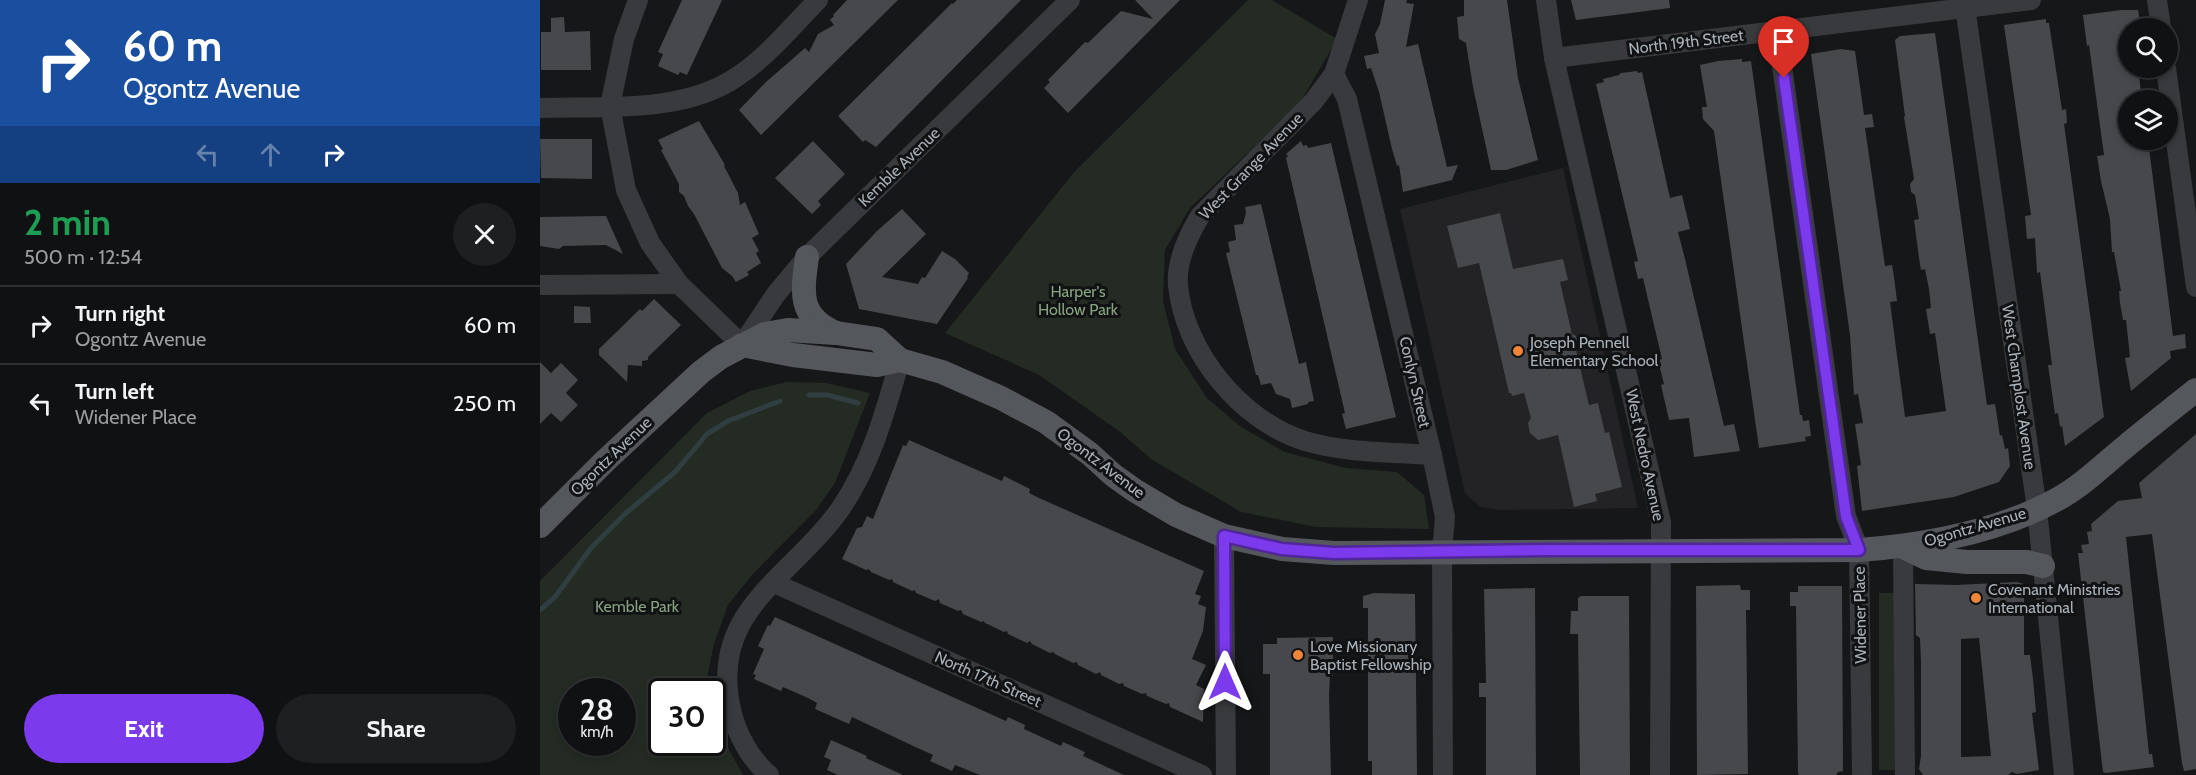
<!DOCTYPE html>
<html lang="en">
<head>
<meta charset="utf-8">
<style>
  :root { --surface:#101112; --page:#1e1f20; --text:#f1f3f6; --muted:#9c9d9f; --line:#303132; --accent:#7c3aed }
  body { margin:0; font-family:Cabin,sans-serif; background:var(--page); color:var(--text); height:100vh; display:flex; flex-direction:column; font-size:22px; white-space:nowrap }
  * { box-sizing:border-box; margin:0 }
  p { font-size:20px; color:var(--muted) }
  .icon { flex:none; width:33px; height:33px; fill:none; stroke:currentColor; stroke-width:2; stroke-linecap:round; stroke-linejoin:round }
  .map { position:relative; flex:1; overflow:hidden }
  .panel { display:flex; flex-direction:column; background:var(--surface); width:540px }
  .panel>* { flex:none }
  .top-card { background:#1a4fa0; color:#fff; overflow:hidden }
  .fabs { position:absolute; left:1578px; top:18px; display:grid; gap:12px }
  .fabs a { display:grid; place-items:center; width:60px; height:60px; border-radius:50%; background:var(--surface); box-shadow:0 3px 9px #0003,0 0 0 2px var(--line); font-size:30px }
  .speed { position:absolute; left:18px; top:678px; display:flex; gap:12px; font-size:30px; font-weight:700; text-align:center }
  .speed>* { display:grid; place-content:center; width:78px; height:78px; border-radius:50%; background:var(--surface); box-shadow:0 3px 9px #0003,0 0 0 2px var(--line); line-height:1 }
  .speed small { font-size:15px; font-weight:400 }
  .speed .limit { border:3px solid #111; border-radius:9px; background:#fff; color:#111 }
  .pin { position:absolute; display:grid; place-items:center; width:51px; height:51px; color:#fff; margin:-62px -26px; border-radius:50% 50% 50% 0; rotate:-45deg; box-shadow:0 0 6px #0007 }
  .pin .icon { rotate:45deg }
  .me { position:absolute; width:66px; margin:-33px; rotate:0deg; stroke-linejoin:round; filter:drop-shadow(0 0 4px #0008) }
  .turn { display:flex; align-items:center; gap:21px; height:126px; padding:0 24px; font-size:27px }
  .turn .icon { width:78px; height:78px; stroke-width:2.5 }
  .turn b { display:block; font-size:42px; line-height:51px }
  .lanes { display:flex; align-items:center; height:57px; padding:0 24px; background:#0003; justify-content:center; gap:30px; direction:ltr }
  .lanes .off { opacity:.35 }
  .round { display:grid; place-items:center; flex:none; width:63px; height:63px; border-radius:32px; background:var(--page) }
  .head { display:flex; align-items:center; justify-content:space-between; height:102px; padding:0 24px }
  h1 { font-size:36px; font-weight:800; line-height:45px; color:#1e9e55 }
  .primary-button { display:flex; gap:12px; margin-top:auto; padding:12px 24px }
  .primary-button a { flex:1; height:69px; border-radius:36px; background:var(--accent); color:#fff; font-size:24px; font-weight:800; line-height:69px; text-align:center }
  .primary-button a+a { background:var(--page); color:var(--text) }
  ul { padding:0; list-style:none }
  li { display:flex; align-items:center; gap:18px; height:78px; padding:0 24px; border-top:2px solid var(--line) }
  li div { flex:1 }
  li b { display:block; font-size:22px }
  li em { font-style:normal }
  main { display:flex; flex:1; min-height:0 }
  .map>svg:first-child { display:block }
  .built { fill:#232325 }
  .green { fill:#232b23; fill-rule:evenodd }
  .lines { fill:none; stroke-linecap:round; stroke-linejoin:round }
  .stream { stroke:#303d41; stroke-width:5 }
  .building { fill:#46484b; fill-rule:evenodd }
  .minor { stroke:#383a3d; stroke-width:20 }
  .major { stroke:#54585c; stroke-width:24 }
  .route-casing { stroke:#51269a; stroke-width:15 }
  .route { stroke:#7c3aed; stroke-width:10 }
  .poi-dot { fill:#ee8539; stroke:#111213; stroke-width:2 }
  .labels { text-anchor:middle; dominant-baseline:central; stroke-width:6; stroke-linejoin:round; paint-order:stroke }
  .street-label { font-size:16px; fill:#a9b1b8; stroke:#111213 }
  .park-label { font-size:16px; fill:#87a380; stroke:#111213 }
  .poi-label { font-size:16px; fill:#a9b1b8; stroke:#111213; text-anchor:start }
</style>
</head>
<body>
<main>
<section class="panel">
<div class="top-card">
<div class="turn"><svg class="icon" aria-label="right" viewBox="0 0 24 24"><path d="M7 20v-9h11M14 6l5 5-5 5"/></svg><div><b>60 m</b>Ogontz Avenue</div></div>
<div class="lanes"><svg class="icon off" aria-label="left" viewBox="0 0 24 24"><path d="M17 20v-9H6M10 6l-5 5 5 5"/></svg><svg class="icon off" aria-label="ahead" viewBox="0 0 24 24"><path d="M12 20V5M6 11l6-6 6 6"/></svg><svg class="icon" aria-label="right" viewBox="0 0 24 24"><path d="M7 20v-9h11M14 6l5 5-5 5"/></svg></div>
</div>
<div class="head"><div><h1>2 min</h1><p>500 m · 12:54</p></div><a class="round"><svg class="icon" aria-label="close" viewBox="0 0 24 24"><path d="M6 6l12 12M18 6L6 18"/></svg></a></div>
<ul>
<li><svg class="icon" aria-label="right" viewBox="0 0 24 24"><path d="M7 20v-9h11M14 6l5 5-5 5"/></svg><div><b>Turn right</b><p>Ogontz Avenue</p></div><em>60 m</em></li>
<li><svg class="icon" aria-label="left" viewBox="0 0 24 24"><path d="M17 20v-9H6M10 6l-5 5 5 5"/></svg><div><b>Turn left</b><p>Widener Place</p></div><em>250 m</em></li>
</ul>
<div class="primary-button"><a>Exit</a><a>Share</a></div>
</section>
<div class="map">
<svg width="1656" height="775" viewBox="0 0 1656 775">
  <rect width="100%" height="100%" fill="#161718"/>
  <path class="built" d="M1023,168L1098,508L959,510L940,507L925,493L860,209Z"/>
  <g class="green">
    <path d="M708,0H732L797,39L760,103L650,208L625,250L623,301L635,349L667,398L701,427L745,452L806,468L857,472L884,495L889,529L776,527L701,512L611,459L579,431L499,375L405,333L535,171Z"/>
    <path d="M247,382L286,383L330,393L295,483L276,510L212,575L188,605L174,644L166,682L167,691L122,692V742H172L173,720L203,775H0V581L167,413L210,391ZM32,692H82V742H32Z"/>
    <rect x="1339" y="593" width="16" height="177"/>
  </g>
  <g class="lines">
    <g class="stream">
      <path d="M269,395H287L318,403"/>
      <path d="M0,610L15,597L51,548L86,513L135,472L167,434L188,421L240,401"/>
    </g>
  </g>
  <g class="building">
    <path d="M142,0H182L147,75L140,72L138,75L118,66L123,54L118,52Z"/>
    <path d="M307,0H358L221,135L199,110L226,82L265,48L269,52L278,34L294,25L290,20L294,16L293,15Z"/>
    <path d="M417,0H481L336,147L325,140L323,142L298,116L412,3L413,4Z"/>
    <path d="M595,0H640L528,113L504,88L510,82L508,80L545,42L548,43L581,11L613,19Z"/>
    <path d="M845,0H867L866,3L874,4L866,47L878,44L907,167L918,165L912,180L863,192L859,165L857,166L852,149L839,92L831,68L827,69L824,56L839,53L835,34L840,24Z"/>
    <path d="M924,0H967L978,78L998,160L966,170H951L933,87L926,43L919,39L917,17L924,16Z"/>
    <path d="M1031,0H1129L1130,8L1036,20Z"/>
    <path d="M1581,10H1598L1600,22L1591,24L1592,28H1588V68H1598L1602,100H1588V140H1608L1633,336L1645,334L1646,348L1630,351L1631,358L1591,391L1585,358L1590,357L1586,320H1583L1580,303L1579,291H1581L1574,252H1572L1570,219L1561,181L1557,156L1564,155L1549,45L1547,46L1543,15Z"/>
    <path d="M24,17L25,32L50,31L51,70H1V32H11V18Z"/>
    <path d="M1506,19V23H1509L1522,110L1526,109L1527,123L1524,124L1564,417L1525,446L1522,426L1520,427L1518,413L1515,414L1508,365H1512L1500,272L1497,273L1495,238L1487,239L1485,216L1491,215L1464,25Z"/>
    <path d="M1395,33L1447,405L1455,404L1460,436L1462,435L1465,449L1468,448L1470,466L1459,482L1414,497L1322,511L1317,466L1321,465L1315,424L1323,423L1318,394L1314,395L1310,335L1271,54L1301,49L1315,51L1324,115L1332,114L1334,127L1325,128L1345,266L1352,265L1354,277L1357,301L1350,302L1365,417L1406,411L1395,333L1390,334L1386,309L1391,308L1389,289L1385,269L1381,270L1379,258L1374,220L1379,219L1375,195L1371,192L1370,184L1374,179L1364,117L1365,116L1355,40L1360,36Z"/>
    <path d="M1202,59V62L1211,61L1260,415H1262L1263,421L1269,420L1271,436L1265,437L1266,441L1219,448L1174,131L1163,119L1162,107H1167L1160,65L1178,61Z"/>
    <path d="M1097,71L1098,73L1102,72L1130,198L1142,195L1150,229L1138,232L1145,259L1184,426L1194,424L1200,451L1154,457L1149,418L1129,420L1121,385L1124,384L1118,360L1122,359L1103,278L1098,279L1094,262L1098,261L1056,84L1064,82L1063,79L1079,75L1081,73Z"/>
    <path d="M159,121L185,165L184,166L198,193L200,205L205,202L219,234L212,238L219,251L216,253L221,263L207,272L209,275L196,282L192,276L182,268L154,214L148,206L144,196L139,192V184L121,150L123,149L118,140Z"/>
    <path d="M0,139H52V179L1,178Z"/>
    <path d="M273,141L305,174L278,201L281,205L272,214L235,178Z"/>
    <path d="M761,141L763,146L767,145L768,148L791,143L856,417L806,429L802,414L805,413L746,158L748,156L746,154Z"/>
    <path d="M721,204L759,364L766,362L774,401L768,402V404L752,408L750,399L736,394L731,383L721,385L718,375H716L686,253L690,252L688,242L696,240L694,225L703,224L706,213L705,207Z"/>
    <path d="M362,209L386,234L342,277L378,284L382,277L385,278L402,251L415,259L429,273L427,277L428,278L397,324L319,309L306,264L337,231Z"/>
    <path d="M960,213L973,269L1023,259L1028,280L1020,282L1032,334L1036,336L1038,347L1036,350L1049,405L1058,403L1065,433L1069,432L1082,487L1055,494L1057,501L1034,507L1018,435L998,440L990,433L988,423L991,418L984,393L972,396L971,393H969L939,263L918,268L907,226Z"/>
    <path d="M66,216L83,254L66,245L23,246L19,249L0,246V217Z"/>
    <path d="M114,299L141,325L108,357V360L102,361V366L88,365L87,382L59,355V349L100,309L102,311Z"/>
    <path d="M34,306L50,307L51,323H34Z"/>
    <path d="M0,362L11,373L21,363L38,380L26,393L38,405L21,422L11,413L0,424Z"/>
    <path d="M1656,434V769L1644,771L1642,763L1612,534L1586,537L1609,754H1612L1614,767L1566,773L1563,772L1561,755L1538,553H1543L1541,545L1549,544L1547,532L1552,531L1551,524L1578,501L1602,498L1599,483Z"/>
    <path d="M369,440L462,481L464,476L490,489L489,493L499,498L664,571L655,594L661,596L658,604L666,607L663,631L652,659L666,665L656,685L664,689L663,722L630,707L629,703L626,704L607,696L606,693L602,694L584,686L583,683L579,684L561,675L560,672L556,674L538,665L537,662L533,663L515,654L513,652L510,653L492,644L490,641L487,643L468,634L467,631L464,632L445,623L444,621L441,622L423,614L421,610L418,611L400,603L399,599L395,601L376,593L375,590L372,591L353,582L352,579L349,580L331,572L329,569L326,570L302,559L317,528L322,527L327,516L333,519L363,445L366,446Z"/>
    <path d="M1477,582L1484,584V655H1490L1493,679L1496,712L1492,713L1499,770L1477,774L1472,772L1468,775H1383L1379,769L1381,756V663L1380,638L1376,635L1375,584L1416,585ZM1439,638L1451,756L1421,757V639Z"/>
    <path d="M1200,585L1201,590H1210V610H1206L1208,774L1157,775L1156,586Z"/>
    <path d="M1258,586H1302L1303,771L1298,772L1296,775H1259L1258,773L1256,606H1250V592H1258Z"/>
    <path d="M995,588L996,775H946V697H939V683H946L944,589Z"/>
    <path d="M834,593L875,594L877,775H832V761H828V608H823V596Z"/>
    <path d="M1041,596H1089L1090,775H1040L1038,634H1030L1031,611H1038V598Z"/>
    <path d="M235,617L466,721L468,717L485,725L484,729L521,746L523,742L545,752L543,756L584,775H440L415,765L412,771L390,761L393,755L369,744L312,717L309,724L275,709L277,703L268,698L243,687L241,691L214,679L216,675L213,674L224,649L218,646L228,625L230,626Z"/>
    <path d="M793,637V676H790L789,695L791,775H730V674H723V644H737V638Z"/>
    <path d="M291,740L327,756L326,758L363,775H298L287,770L291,760L284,757Z"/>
  </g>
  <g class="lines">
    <g class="minor">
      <path d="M98,0L84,39L70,106L86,190L110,243L139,284L202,345L236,294L267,257L530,0"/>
      <path d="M818,0L794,74L807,99L892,455L905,517L902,552L903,775"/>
      <path d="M1006,0L1014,58L1121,522L1120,775"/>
      <path d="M1424,0L1497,509L1524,775"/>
      <path d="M1617,0L1621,28"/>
      <path d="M1237,31L1306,516L1319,550L1322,775"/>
      <path d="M1014,58L1491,0"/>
      <path d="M1626,68L1656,287"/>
      <path d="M794,74L773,102L660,216C648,236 636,262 638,285C644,352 701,421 765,441C805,453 850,452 892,455"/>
      <path d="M0,108C63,106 144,114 198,76C228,56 252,26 278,0"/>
      <path d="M0,285L139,284"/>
      <path d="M684,536L686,775"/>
      <path d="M1363,547L1365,775"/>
      <path d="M234,583L662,775"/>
      <path d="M229,775C210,759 196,733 191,709C168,610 253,577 301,508C332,462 345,412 360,360"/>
    </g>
    <g class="major">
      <path d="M267,257C262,293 258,317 296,333"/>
      <path d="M202,345L253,355L337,365L360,360"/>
      <path d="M0,526L65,461L161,372L181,357L225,334L248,330L296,333L337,339L360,360L402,372L461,398L506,422L550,454L573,475L594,490L636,515L684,536L742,549L794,553L1319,550C1387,545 1457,532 1516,500C1542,486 1563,465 1585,447C1608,428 1632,409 1656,390"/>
      <path d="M1363,547L1386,558L1427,562H1487L1503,566"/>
    </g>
  </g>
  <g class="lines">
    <defs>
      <path id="route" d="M685,682L684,536L742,549L794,553L1008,550H1319L1306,516L1244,78"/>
    </defs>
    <use href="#route" class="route-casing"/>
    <use href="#route" class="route"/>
  </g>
  <g class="poi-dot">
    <circle cx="978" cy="351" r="6"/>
    <circle cx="1436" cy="598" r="6"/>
    <circle cx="758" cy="655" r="6"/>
  </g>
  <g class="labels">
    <g class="street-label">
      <text transform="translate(1146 42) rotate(-7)">North 19th Street</text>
      <text transform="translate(711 166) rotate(-46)">West Grange Avenue</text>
      <text transform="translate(359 167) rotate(-44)">Kemble Avenue</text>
      <text transform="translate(875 382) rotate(77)">Conlyn Street</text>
      <text transform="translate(1479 387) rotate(82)">West Champlost Avenue</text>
      <text transform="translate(1105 455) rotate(78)">West Nedro Avenue</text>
      <text transform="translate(71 456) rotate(-44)">Ogontz Avenue</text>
      <text transform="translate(561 463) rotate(37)">Ogontz Avenue</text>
      <text transform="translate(1435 527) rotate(-16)">Ogontz Avenue</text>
      <text transform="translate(1320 615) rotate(-91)">Widener Place</text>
      <text transform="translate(448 679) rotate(24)">North 17th Street</text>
    </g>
    <g class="park-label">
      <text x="538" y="291">Harper's<tspan x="538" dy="18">Hollow Park</tspan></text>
      <text x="97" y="606">Kemble Park</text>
    </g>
    <g class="poi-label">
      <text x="990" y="342">Joseph Pennell<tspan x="990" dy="18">Elementary School</tspan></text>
      <text x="1448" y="589">Covenant Ministries<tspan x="1448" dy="18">International</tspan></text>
      <text x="770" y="646">Love Missionary<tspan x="770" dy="18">Baptist Fellowship</tspan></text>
    </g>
  </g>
</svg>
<div class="fabs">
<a><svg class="icon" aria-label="search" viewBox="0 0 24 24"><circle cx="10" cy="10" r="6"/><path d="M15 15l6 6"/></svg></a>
<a><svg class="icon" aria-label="layers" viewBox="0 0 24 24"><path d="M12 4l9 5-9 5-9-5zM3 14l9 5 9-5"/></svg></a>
</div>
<div class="speed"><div>28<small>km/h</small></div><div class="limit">30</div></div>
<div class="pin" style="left:1244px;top:78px;background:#d93025"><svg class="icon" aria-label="arrive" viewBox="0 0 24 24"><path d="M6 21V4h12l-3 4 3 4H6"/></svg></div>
<svg class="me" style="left:685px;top:682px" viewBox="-20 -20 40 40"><path d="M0-17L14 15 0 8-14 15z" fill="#7c3aed" stroke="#fff" stroke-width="4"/></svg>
</div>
</main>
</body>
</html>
